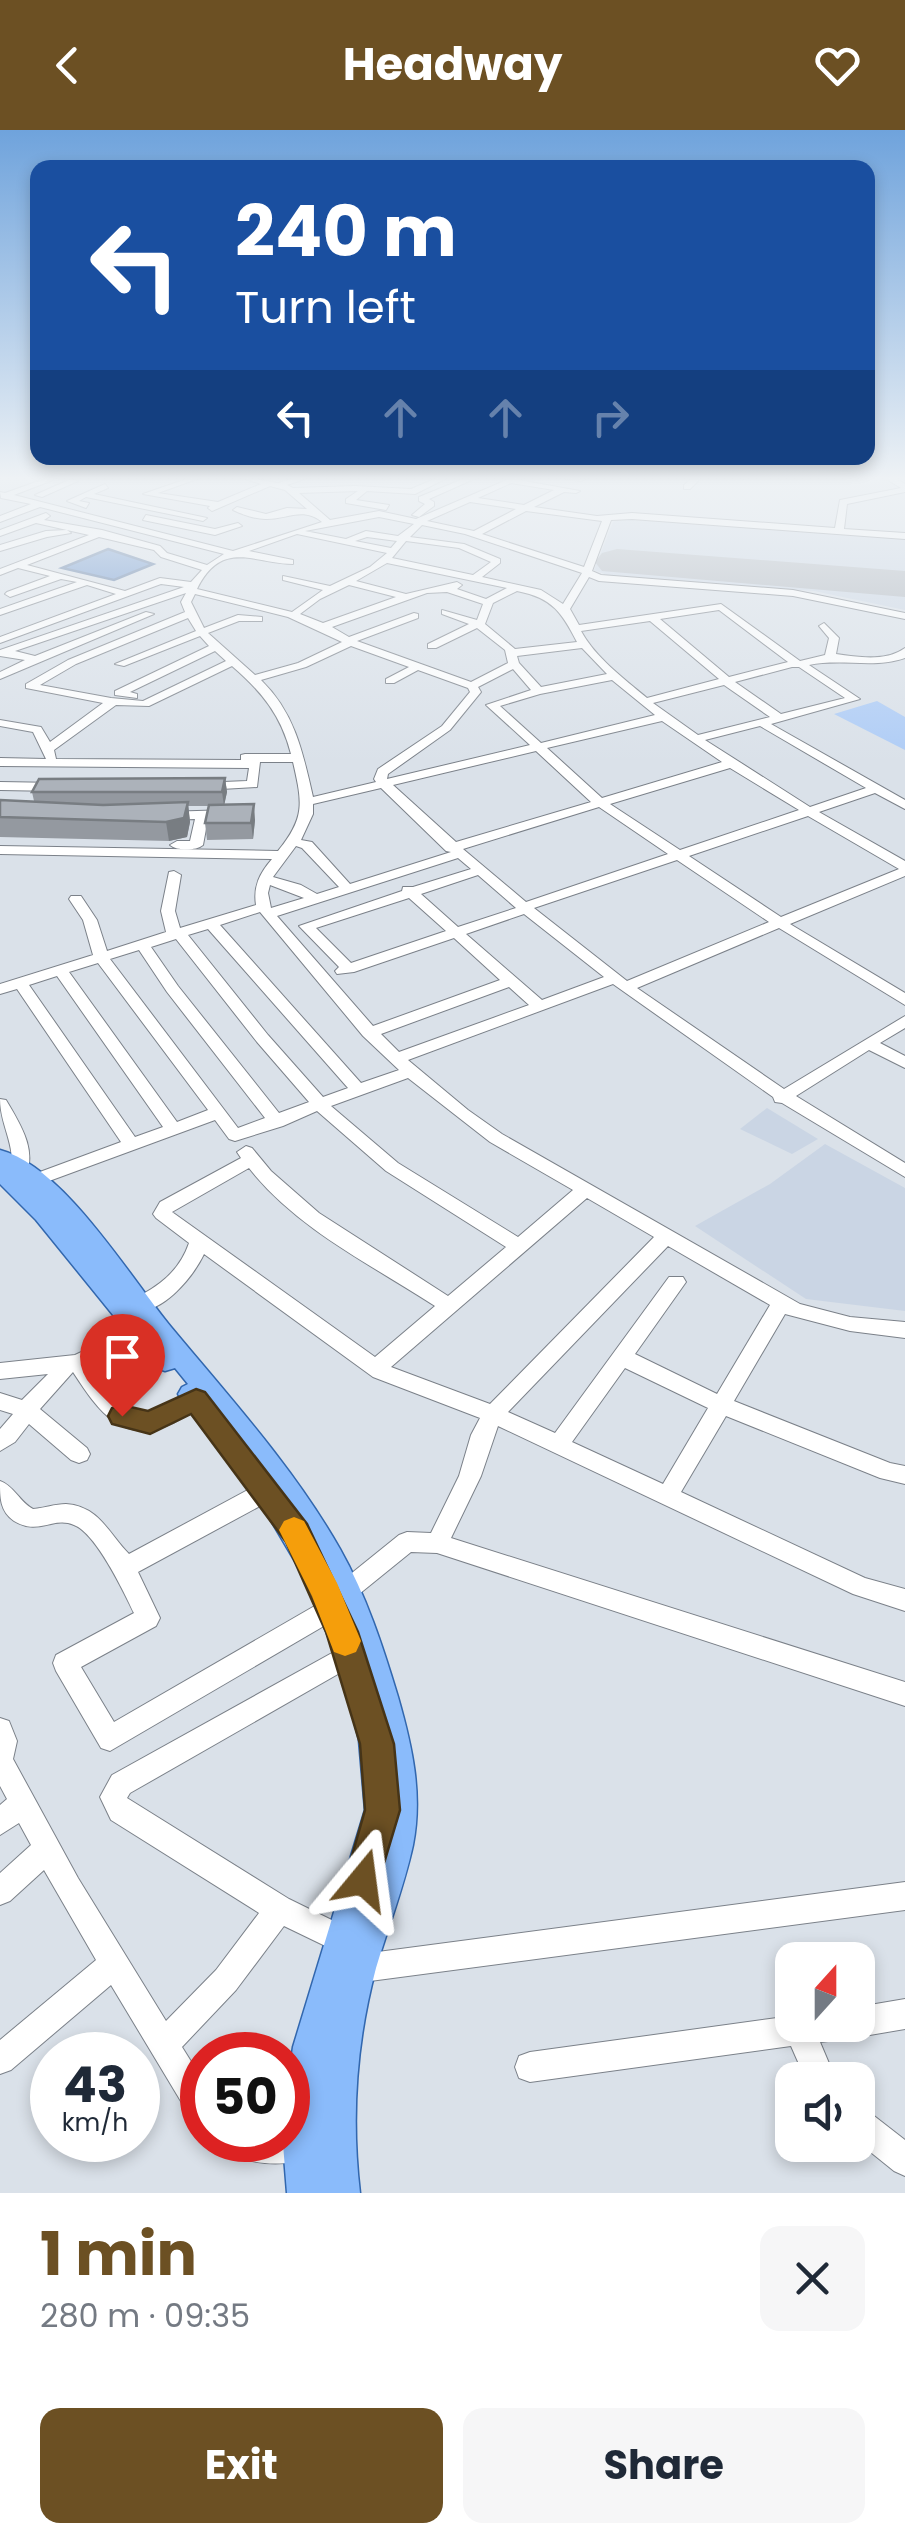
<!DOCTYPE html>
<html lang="en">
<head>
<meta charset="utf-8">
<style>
  :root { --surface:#fff; --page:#f6f6f7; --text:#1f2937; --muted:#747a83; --accent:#6c5023 }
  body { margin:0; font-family:Poppins,sans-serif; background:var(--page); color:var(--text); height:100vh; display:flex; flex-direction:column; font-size:38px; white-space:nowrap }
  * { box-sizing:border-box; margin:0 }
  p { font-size:32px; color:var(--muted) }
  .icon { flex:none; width:55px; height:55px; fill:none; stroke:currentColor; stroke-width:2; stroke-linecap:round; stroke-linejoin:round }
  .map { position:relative; height:2063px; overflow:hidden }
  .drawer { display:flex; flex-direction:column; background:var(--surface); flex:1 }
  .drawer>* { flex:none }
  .guide { position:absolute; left:30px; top:30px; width:845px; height:305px; border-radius:20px; box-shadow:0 5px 15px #0003; background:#1a4fa0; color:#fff; overflow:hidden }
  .needle { width:65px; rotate:21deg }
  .buttons { position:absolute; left:775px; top:1812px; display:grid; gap:20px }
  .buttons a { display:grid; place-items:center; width:100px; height:100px; border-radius:20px; background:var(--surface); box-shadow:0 5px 15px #0003; font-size:50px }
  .speed { position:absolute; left:30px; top:1902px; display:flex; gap:20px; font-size:50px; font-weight:700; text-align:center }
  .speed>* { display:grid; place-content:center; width:130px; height:130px; border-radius:50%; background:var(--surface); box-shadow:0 5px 15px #0003; line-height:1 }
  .speed small { font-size:25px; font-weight:400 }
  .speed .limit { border:15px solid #d22; background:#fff; color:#111 }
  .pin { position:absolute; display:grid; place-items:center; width:85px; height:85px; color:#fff; margin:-102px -42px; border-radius:50% 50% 50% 0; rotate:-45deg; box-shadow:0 0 10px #0007 }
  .pin .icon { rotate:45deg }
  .me { position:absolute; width:110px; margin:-55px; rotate:16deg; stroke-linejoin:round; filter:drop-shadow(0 0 8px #0008) }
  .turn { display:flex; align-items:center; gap:35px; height:210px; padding:0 40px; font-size:45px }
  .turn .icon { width:130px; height:130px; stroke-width:2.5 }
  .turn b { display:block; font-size:70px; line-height:85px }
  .lanes { display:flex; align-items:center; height:95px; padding:0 40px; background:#0003; justify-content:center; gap:50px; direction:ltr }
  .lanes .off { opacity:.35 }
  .round { display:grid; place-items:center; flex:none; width:105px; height:105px; border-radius:20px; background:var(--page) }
  .head { display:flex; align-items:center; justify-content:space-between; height:170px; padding:0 40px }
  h1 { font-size:60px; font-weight:700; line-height:75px; color:var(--accent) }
  .action { display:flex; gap:20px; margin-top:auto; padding:20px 40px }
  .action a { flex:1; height:115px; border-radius:20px; background:var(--accent); color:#fff; font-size:40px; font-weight:700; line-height:115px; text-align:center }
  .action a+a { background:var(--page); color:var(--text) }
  header { display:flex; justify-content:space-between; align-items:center; height:130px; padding:0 40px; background:var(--accent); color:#fff; font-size:45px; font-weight:700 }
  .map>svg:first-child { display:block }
  .built { fill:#cad5e4 }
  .green { fill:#aeccf6 }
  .water { fill:#5b89c9; stroke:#496a98; stroke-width:2.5 }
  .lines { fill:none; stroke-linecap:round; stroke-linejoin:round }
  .runway { fill:#aeb4bc; fill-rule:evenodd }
  .minor-casing { stroke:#7b8189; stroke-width:2 }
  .major-casing { stroke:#3267ae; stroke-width:3 }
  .minor { fill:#fff; fill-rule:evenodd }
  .major { fill:#8abbfb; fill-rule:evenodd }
  .wall { fill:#9499a0 }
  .shaded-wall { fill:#787d82 }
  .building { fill:#acb2ba; stroke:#787d82; stroke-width:2.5 }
  .route { fill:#6c5023; stroke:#463417; stroke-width:2.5 }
  .slow { fill:#f59e0b }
</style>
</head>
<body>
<header><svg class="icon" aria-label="back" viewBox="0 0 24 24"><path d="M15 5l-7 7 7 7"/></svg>Headway<svg class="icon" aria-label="heart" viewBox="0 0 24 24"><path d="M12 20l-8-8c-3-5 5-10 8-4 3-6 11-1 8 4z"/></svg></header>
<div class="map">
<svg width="905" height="2063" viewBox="0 0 905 2063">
  <rect width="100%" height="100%" fill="#dae1e9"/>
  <g class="built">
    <path d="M620,389L905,407V480L814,461L607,445L594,440L613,392Z"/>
    <path d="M767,978L818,1009L792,1024L740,999Z"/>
    <path d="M825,1014L905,1058V1181L806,1169L695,1096L770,1054Z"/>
  </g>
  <path class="green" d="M877,571L905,587V620L834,584Z"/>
  <path class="water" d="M108,419L153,434L114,450L62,438Z"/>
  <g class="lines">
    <path class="runway" d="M617,419L905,441V467L602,441L595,432L602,423Z"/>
    <defs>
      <g id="minor">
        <path d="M198,345H208L158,363L218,372L261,354L232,345L278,353L305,345H316L287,355L293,358L355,356L411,359L444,345H453L415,364L367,361L356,370L389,375L386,380L346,373V369L358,361L299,363L330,390L379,381L416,389L518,345H528L519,350L580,361L576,363L564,362L534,377L597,386L632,383L835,398L840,370L901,358L880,345H889L905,354V362L847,374L844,399L905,403V409L632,389L611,390L592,441L601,445L793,460L905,483V489L793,466L599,451L589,447L570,479L579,495L721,474L800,531L825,525L829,508L819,496L824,493L839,508L836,524C859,527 885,532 905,518V528C874,539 841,528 809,535L860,569L771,594L905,670V679L875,663L819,682L905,731V746L790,794L905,863V875L779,798L637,858L784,959L905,886V898L880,913L905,926V938L869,920L796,966L905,1033V1047L782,973L775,972L773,967L613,854L408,930L468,980L502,1004L800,1174L850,1187L905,1192V1208L850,1201L785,1184L734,1271L890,1333L905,1336V1354L880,1348L726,1286L681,1362L865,1448L905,1459V1481L853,1464L498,1296L481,1346L451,1408L905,1552V1576L437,1423L411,1422L353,1469L342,1471L345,1478L341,1486L110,1621L101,1618L56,1541L53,1533L56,1525L134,1483C124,1462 96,1403 74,1395C53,1386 39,1406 14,1391C0,1381 0,1368 0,1351C14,1356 20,1372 33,1379C44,1378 55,1374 66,1374C99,1376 109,1404 129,1424L257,1355L265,1353L273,1355L276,1362L273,1369L138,1442L160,1488L156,1496L81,1537L114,1592L325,1470L336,1468L333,1462L337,1455L399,1405L407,1402L431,1403L459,1346L471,1305L480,1288L373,1247L204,1124C193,1147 161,1187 132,1180L129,1175L132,1170C159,1156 179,1142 189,1113L156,1088L153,1084L160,1072L241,1028L237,1022L246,1016L252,1018L271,1041L319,1083L448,1166L506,1117L386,1041L317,981L283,996L235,1011L229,1009L215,990L41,1054L35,1056L26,1050L29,1046L121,1012L17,859L0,864V854L93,825L83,790L69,769L71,766H81L97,790L107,821L166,802L161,781L169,742L174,741L181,745L175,781L180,798L256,775C253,756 260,743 272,729L0,724V716L278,721C306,687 302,672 293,632H260L257,657L204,660L200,659V653L247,651L249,638L0,636V628L46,629L33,602L0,596V590L41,597L50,612L103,573L26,558V554L68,530L185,482L181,472L186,463L15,521L35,526L146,482L154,484L0,549V542L25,530L0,526V520L184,457L161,454L0,513V507L116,464L87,455L0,485V479L77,452L61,449L10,467L5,464L7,462L50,446L18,438L0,445V439L89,405L36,393L0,406V400L46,383L50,386L44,390L102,400L160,416L167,423L207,435L224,424L40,377L0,392V386L31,374L1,368L0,362L5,363L53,346V350L14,365L233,421L322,392C303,376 286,390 265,389C255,389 241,384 233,380L237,377L266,384L287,378L307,379L285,360L270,356L212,381L208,378L210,376L143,364ZM511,353L554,360L524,375L478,368ZM470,372L516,379L474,401L427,391ZM526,381L602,391L584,437L482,404ZM379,387L414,394L398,406L366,401L346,409L305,401ZM422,395L465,404L582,443L563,474L541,460L482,447L500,433V429L464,414L410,407ZM297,404L387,423L370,437L330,456L283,446V450L323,460L292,482L197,459C222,409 253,433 293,434V430L249,421ZM99,407L154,420L161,427L202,440L191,452L160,448L125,461L27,435ZM367,407L397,411L391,418L355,411ZM406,411L459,418L491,432L473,445L392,428ZM387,433L507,458L486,469L457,459L462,455L457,452L406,464L356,451ZM349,455L396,467L323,493L300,484L320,469ZM517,461C553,468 562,483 577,512L515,519L485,494L493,473ZM447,462L483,474L477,490L442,480V484L469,494L428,514V518H436L477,498L505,520L508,533L471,552L357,511L418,488V484L414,483L349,507L332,497L427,463ZM195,464L288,487L342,512L298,533L255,545L208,503L239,491H262V487L238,485L204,498L191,472ZM719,480L788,532L729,547L660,489ZM188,488L196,501L115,534L124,536L200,506L209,516L115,561V565L137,568V564L130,562L215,521L226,531L143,571L111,568L40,555L76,534ZM650,491L719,549L647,568C623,548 595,527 581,501ZM351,516L409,537L386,549V553H394L418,540L468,558L470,562L442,596L378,639L374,649L376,652L313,667C303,623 295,583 261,550L306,537ZM582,518L607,544L541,557L519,533L517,526ZM232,536C262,562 281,585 291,624H245L241,625V630L56,629L54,620L116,575L149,576ZM792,537H799L845,568L781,584L735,552ZM513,539L531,560L486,575L530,615L387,649L388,644L450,600L481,562L478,557ZM612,550L655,585L541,613L500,576L540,564ZM724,555L770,587L698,605L653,573ZM662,591L722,632L602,668L547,618ZM760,596L866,658L810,677L705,610ZM536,621L591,672L456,712L393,655ZM730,638L799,680L680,720L610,674ZM381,658L446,721L451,722L350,754L312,712L301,710L313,684V674ZM599,677L668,724L526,772L463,719ZM808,686L899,739L781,787L689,726ZM296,716L302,718L339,757L317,764L301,755L273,747ZM458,728L471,739L413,757H403L402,761L299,796L339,837L335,841L337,844L354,842L454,808L500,850L373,896L277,786ZM677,730L769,792L627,851L534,778ZM478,745L516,778L458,797L421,764ZM270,755L304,768L271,778L268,763ZM409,768L446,801L351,833L316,798ZM260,782L363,906L399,940L361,953L220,795ZM524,784L604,847L542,870L466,804ZM208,799L348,958L323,967L268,905L188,805ZM176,809L257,912L309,972L279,983L178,856L151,817ZM139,820L167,862L265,988L238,998L110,829ZM98,833L208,980L177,992L69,842ZM57,846L163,997L135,1007L29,855ZM509,857L529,875L399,922L381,904ZM408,948L490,1012L573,1060L518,1107L398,1033L331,976ZM249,1038C297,1099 372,1135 435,1176L375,1227L172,1082ZM587,1068L654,1107L490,1274L391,1237ZM668,1116L770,1175L717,1264L635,1224L686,1152L683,1147H669L555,1303L508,1282ZM625,1238L708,1278L663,1354L572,1312Z"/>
        <path d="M473,345H483L429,369L434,372V376L419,387L412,385L425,374L419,371V367Z"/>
        <path d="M541,345H562L585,349L581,351Z"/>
        <path d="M696,345H704L690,359H684V355Z"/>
        <path d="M735,345H745L748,347L744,349Z"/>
        <path d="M71,349L78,351L42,367L35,365Z"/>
        <path d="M105,354L108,358L94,364L207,388L203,391L86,367L79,371L89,373L86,378L67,371Z"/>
        <path d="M146,385L215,399L238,393L242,396L215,405L143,390Z"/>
        <path d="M46,401L67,400L71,403L47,407L0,421V415Z"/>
        <path d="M0,652L58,653L64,657L58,661L0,660Z"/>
        <path d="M229,680L233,681V687L208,688L203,715C196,721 177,721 170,715L177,711H190L195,689L165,690L159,686L165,682Z"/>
        <path d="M0,969L6,970C22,997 39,1023 23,1053L17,1055L8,1049C20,1020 0,998 0,969Z"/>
        <path d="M141,1194L148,1197L151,1202L148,1207L91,1236C106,1258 127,1295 159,1280C171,1275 182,1266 195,1262L202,1264L205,1270C199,1280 185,1287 173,1293C122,1317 98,1280 73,1242L40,1279L87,1318L90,1324L87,1330L79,1333L71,1330L29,1294L15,1312L0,1321V1299L13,1284L0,1280V1263L22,1270L48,1244L0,1249V1233L75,1225Z"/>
        <path d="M350,1513L359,1516L362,1524L359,1532L130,1663L127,1668L289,1769L354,1801L358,1811L354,1821L344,1825L284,1796L236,1860L182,1917L202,1949V1992L191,1988L111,1855L11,1940L0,1944V1910L96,1830L44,1740L10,1771L0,1775V1743L31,1715L19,1693L0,1705V1675L7,1669L0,1656V1588L9,1591L17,1611L13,1629L78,1748L166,1891L216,1840L259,1783L111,1690L100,1667L112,1645Z"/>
        <path d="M905,1752V1780L355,1853L345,1849L341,1839L345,1829L355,1825Z"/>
        <path d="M905,1869V1899L858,1907L848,1902L836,1910L820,1912L836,1950H806L791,1916L530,1952L519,1948L515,1937L519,1926L530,1922L792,1886V1895H858V1877Z"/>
        <path d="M858,1978L869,1982L905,2010V2046L894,2041L858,2012Z"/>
        <path d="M302,1999L313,2004L318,2015L313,2026C282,2039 251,2034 221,2021L216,2010H288V2001Z"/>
      </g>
      <path id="major" d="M0,1020C64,1037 129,1146 171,1197C230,1268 294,1338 340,1419C366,1465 383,1517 398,1567C412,1616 423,1664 413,1715C404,1757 388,1797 376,1838C356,1913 351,1987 360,2063H287L283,2014V2010H288V1951L293,1917L365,1680L359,1610L341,1538L303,1445L263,1377L182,1271L178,1264L182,1257L188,1254L175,1238L165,1241L156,1238L36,1090L0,1054Z"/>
    </defs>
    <use href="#minor" class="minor-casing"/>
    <use href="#major" class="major-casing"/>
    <use href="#minor" class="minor"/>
    <use href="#major" class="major"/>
  </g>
  <path class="wall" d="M225,648L227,662L224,675L255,690L253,709L207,710L205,693L209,676H188L190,692L187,707L169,711L0,707V670L34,671L32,662Z"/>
  <g class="shaded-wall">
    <path d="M225,648L227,662L224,676L222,662Z"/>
    <path d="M188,672L190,692L187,707L169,711L166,692Z"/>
    <path d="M254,674L255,690L253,709L251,693Z"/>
  </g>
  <g class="building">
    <path d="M225,648L222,662H32L39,649Z"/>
    <path d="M0,670L103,675L188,672L184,688L166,692L0,687Z"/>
    <path d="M254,674L251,693H205L209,675Z"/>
  </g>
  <linearGradient id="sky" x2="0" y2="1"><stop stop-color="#6fa3dc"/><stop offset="0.55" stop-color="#eef2f5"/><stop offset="1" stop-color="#eef2f5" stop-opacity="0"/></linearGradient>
  <rect width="905" height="633" fill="url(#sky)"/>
  <path class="route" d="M196,1259L205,1262L307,1394L358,1502L394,1614L400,1680L375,1763L363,1768L350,1763L345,1750L365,1680L360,1614L326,1502L286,1412L191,1284L150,1304L112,1294L108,1286L112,1278L122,1275L148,1281Z"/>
  <path class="slow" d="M294,1387L304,1391L337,1453L361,1511L356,1522L345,1526L334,1522L312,1466L279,1400L284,1391Z"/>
</svg>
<div class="buttons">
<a><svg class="needle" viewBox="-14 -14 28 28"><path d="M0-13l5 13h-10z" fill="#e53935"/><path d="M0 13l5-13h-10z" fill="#747a83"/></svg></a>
<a><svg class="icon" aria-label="sound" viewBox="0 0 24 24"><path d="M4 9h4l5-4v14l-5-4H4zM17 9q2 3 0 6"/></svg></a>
</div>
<div class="speed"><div>43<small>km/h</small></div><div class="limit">50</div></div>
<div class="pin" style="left:122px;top:1286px;background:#d93025"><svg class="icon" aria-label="arrive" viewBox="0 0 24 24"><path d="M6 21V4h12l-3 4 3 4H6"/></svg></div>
<svg class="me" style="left:363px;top:1750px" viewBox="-20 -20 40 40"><path d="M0-17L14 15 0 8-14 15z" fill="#6c5023" stroke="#fff" stroke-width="4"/></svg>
<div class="guide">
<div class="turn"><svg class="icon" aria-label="left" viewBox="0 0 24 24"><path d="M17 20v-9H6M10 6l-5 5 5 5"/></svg><div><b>240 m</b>Turn left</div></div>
<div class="lanes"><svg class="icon" aria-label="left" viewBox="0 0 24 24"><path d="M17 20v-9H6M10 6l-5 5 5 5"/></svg><svg class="icon off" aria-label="ahead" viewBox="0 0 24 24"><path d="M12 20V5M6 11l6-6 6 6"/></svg><svg class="icon off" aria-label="ahead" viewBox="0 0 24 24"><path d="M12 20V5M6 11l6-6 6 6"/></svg><svg class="icon off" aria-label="right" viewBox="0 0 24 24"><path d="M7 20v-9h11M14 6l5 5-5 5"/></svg></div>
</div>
</div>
<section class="drawer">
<div class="head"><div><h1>1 min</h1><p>280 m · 09:35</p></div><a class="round"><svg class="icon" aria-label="close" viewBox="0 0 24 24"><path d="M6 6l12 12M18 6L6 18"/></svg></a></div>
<div class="action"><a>Exit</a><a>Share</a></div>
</section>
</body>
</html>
